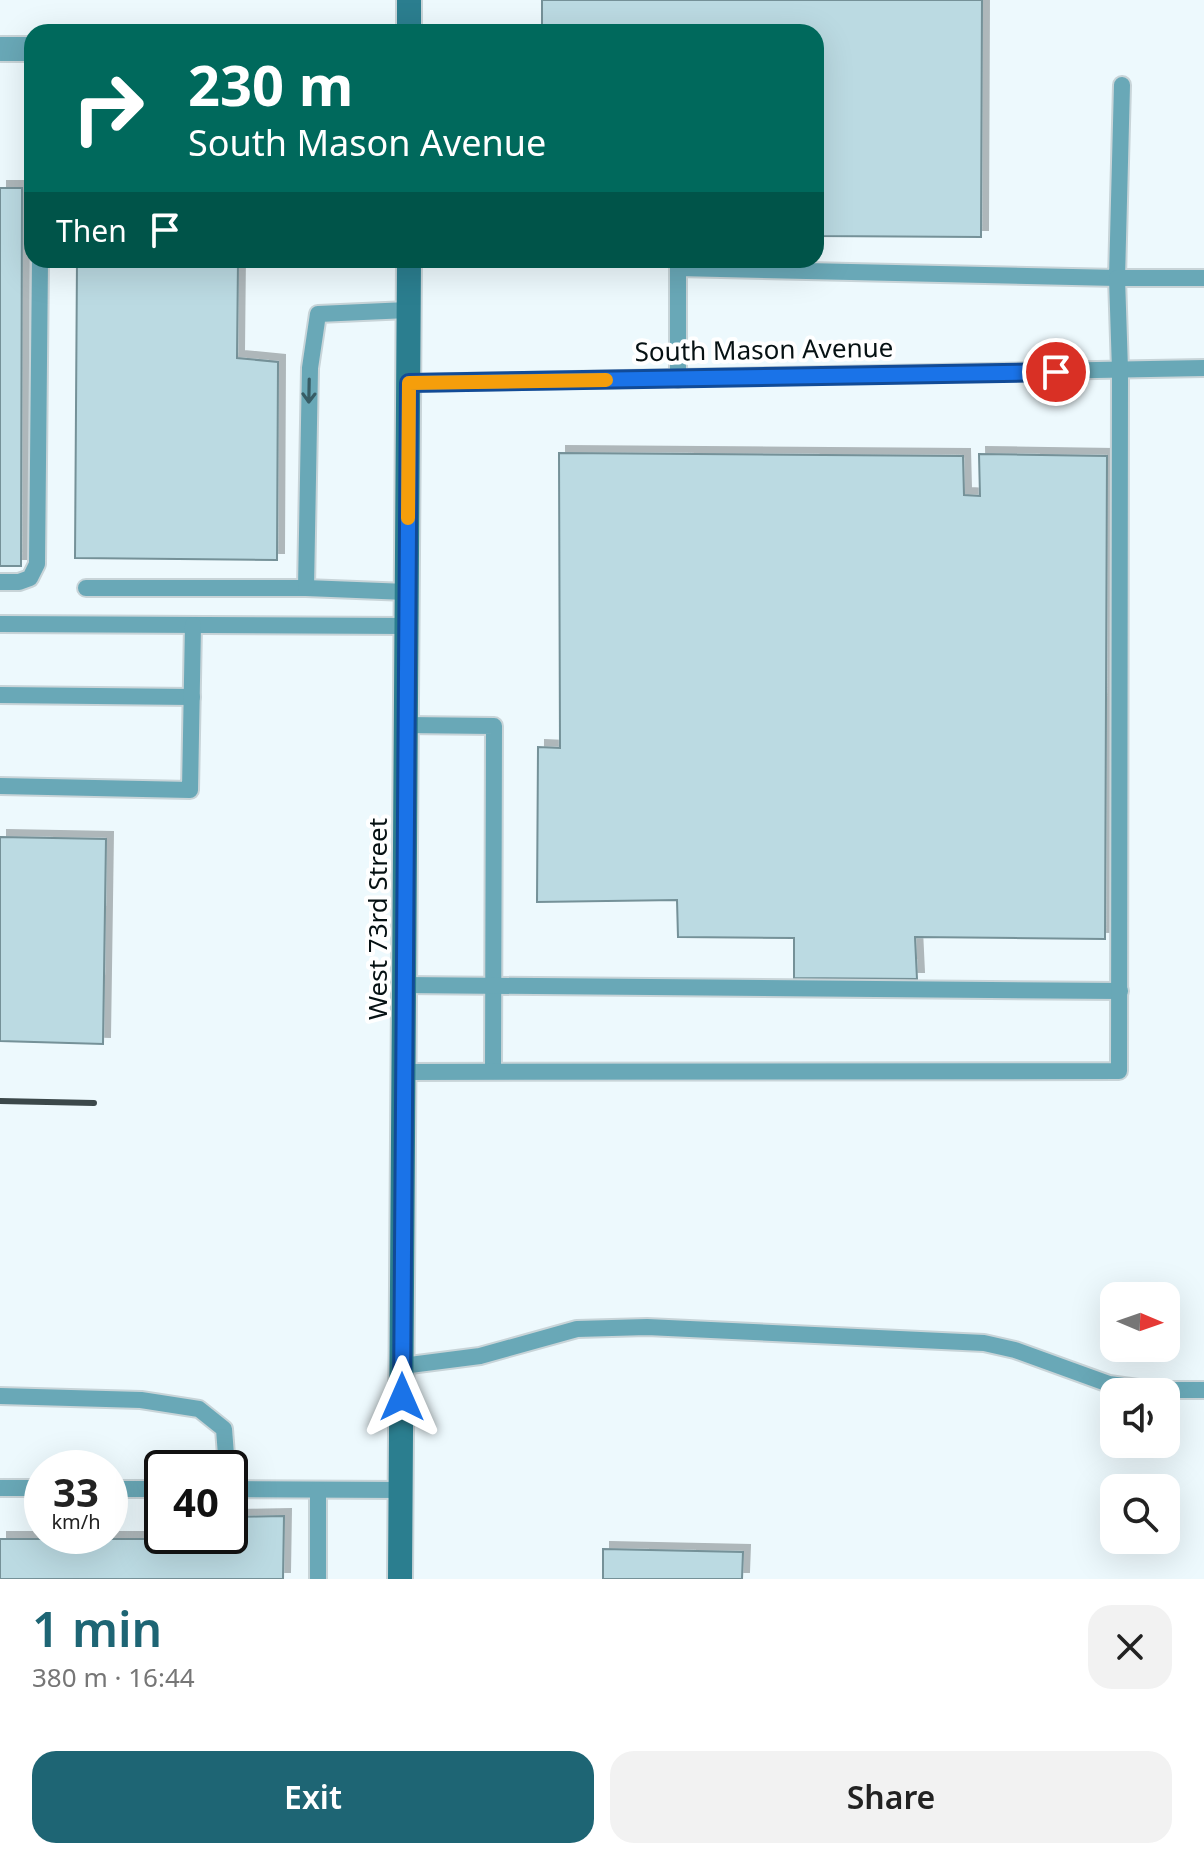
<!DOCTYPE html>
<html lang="en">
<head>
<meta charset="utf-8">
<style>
  :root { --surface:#fff; --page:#f2f2f2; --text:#222; --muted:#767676; --accent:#1e6574 }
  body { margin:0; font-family:"Noto Sans",sans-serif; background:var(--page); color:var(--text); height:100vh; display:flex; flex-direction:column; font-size:30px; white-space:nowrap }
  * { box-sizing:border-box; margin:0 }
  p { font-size:26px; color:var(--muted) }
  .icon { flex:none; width:44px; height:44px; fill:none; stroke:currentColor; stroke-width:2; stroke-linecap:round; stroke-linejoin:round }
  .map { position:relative; height:1579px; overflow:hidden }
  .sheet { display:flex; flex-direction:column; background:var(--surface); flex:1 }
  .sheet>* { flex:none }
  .top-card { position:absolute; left:24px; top:24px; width:800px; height:244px; border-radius:24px; box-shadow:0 8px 32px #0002; background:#00695c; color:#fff; overflow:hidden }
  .needle { width:52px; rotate:92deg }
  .fabs { position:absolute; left:1100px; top:1282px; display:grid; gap:16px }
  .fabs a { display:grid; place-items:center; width:80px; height:80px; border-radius:16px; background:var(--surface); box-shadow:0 8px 32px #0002; font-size:40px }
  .speed { position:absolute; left:24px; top:1450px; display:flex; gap:16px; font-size:40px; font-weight:700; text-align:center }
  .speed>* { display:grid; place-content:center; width:104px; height:104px; border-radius:50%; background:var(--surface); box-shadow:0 8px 32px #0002; line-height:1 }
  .speed small { font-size:20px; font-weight:400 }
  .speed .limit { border:4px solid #111; border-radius:12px; background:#fff; color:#111 }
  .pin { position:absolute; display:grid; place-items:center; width:68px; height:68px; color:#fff; margin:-34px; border:4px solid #fff; border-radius:50%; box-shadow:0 2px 8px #0007 }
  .me { position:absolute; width:88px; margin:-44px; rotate:0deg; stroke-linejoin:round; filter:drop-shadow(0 0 6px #0008) }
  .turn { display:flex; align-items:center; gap:28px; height:168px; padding:0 32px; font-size:36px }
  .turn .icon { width:104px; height:104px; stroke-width:2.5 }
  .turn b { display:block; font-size:56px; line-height:68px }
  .then { display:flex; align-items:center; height:76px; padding:0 32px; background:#0003; gap:16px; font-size:30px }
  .round { display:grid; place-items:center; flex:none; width:84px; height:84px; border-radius:24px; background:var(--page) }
  .headline { display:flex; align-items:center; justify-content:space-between; height:136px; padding:0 32px }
  h1 { font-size:48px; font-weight:600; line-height:60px; color:var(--accent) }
  .action { display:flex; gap:16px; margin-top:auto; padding:16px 32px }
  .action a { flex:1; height:92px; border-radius:24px; background:var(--accent); color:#fff; font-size:32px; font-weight:600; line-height:92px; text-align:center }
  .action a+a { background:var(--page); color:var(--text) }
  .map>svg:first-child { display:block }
  .building { fill:#bbdae2; stroke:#749198; stroke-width:2; filter:url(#shadow) }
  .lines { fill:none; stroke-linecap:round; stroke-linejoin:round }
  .lane-casing { stroke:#c8d4d8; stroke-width:20 }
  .street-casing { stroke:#c8d4d8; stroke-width:28 }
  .secondary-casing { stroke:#c8d4d8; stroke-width:28 }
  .lane { stroke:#69a8b7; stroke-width:16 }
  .street { stroke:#69a8b7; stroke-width:24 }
  .secondary { stroke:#2b7e8f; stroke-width:24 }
  .rail { stroke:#3c484a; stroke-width:6 }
  .oneway { stroke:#385c65 }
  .route-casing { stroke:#114b97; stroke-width:20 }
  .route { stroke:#1a73e8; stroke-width:14 }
  .slow { stroke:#f59e0b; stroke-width:14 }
  .labels { text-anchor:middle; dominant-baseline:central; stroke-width:8; stroke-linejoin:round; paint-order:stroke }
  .street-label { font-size:26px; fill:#061113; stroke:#fff }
</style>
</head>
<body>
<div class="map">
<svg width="1204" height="1579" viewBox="0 0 1204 1579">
  <defs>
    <filter id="shadow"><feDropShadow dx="7" dy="-7" stdDeviation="0" flood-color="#0004"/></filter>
  </defs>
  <rect width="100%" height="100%" fill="#edf9fd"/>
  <g class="building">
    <path d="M542,0H982L981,237L816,236V32H542Z"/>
    <path d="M0,188H22L21,566H0Z"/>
    <path d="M77,260H238L237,358L278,362L277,560L75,558Z"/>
    <path d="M559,453L963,456L964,495L980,496L979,454L1107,456L1105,939L915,937L917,979L794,978V938L678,937L677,900L537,902L538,747L560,748Z"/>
    <path d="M0,837L106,839L103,1044L0,1041Z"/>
    <path d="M284,1516L283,1579H0V1539H149L147,1517H162V1536H230V1517Z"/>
    <path d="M603,1549L743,1552L742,1579H603Z"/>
  </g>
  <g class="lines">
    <defs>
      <g id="lane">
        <path d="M678,379V268L1117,278L1122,85"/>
        <path d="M409,383L1204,368"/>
        <path d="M0,582H19L30,578L37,564L40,260"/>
        <path d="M86,588H306L407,592"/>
        <path d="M306,588L310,368L318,314L408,310"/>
        <path d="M0,624L407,626"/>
        <path d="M0,695L192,697"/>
        <path d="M406,725L494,726L493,1071"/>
        <path d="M0,786L190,790L193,625"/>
        <path d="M404,985L1120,991"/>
        <path d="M404,1072L1119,1071L1120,370L1117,278H1204"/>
        <path d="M402,1366L480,1356L577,1329L647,1327L984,1343L1015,1350L1109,1384L1152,1390H1204"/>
        <path d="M0,1396L141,1400L199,1409L224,1429L227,1468"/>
        <path d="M0,1488H42"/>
        <path d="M110,1489H162"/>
        <path d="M230,1489L401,1490"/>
        <path d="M318,1579V1490"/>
      </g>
      <path id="street" d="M0,49H32"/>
      <g id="secondary">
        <path d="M409,32V0"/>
        <path d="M400,1579L409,260"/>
      </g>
    </defs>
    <use href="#lane" class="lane-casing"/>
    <use href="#street" class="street-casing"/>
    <use href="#secondary" class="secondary-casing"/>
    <use href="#lane" class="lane"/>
    <use href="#street" class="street"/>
    <use href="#secondary" class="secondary"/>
    <path class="rail" d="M0,1101L94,1103"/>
  </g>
  <defs><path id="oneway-shaft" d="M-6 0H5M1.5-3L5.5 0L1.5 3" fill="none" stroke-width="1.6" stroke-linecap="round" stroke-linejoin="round" transform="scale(2)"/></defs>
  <use class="oneway" href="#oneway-shaft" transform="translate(309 391) rotate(91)"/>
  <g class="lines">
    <defs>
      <path id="route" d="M402,1397L409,383L1056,372"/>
    </defs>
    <use href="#route" class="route-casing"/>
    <use href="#route" class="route"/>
    <path class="slow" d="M408,518L409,383L606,380"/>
  </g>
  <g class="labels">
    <g class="street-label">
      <text transform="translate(764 349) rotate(-1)">South Mason Avenue</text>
      <text transform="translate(377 919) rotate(-90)">West 73rd Street</text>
    </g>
  </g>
</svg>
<div class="fabs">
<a><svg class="needle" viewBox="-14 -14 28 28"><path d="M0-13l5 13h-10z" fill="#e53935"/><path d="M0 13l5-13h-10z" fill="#767676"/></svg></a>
<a><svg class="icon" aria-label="sound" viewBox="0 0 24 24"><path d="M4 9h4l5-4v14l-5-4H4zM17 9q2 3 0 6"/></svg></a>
<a><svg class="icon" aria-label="search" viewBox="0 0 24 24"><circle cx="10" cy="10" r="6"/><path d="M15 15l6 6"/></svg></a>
</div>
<div class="speed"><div>33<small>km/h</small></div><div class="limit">40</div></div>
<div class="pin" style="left:1056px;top:372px;background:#d93025"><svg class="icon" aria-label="arrive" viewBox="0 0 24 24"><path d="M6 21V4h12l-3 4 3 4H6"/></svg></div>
<svg class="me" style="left:402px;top:1397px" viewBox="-20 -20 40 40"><path d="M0-17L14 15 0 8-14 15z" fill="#1a73e8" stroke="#fff" stroke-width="4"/></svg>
<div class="top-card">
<div class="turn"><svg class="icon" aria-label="right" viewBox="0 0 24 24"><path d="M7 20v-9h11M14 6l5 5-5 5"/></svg><div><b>230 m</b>South Mason Avenue</div></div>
<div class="then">Then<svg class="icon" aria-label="arrive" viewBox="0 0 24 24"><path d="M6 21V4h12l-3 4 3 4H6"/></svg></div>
</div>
</div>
<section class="sheet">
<div class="headline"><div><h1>1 min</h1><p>380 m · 16:44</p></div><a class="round"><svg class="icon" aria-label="close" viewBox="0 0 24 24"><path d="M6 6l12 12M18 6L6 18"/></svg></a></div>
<div class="action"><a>Exit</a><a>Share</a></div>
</section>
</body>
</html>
